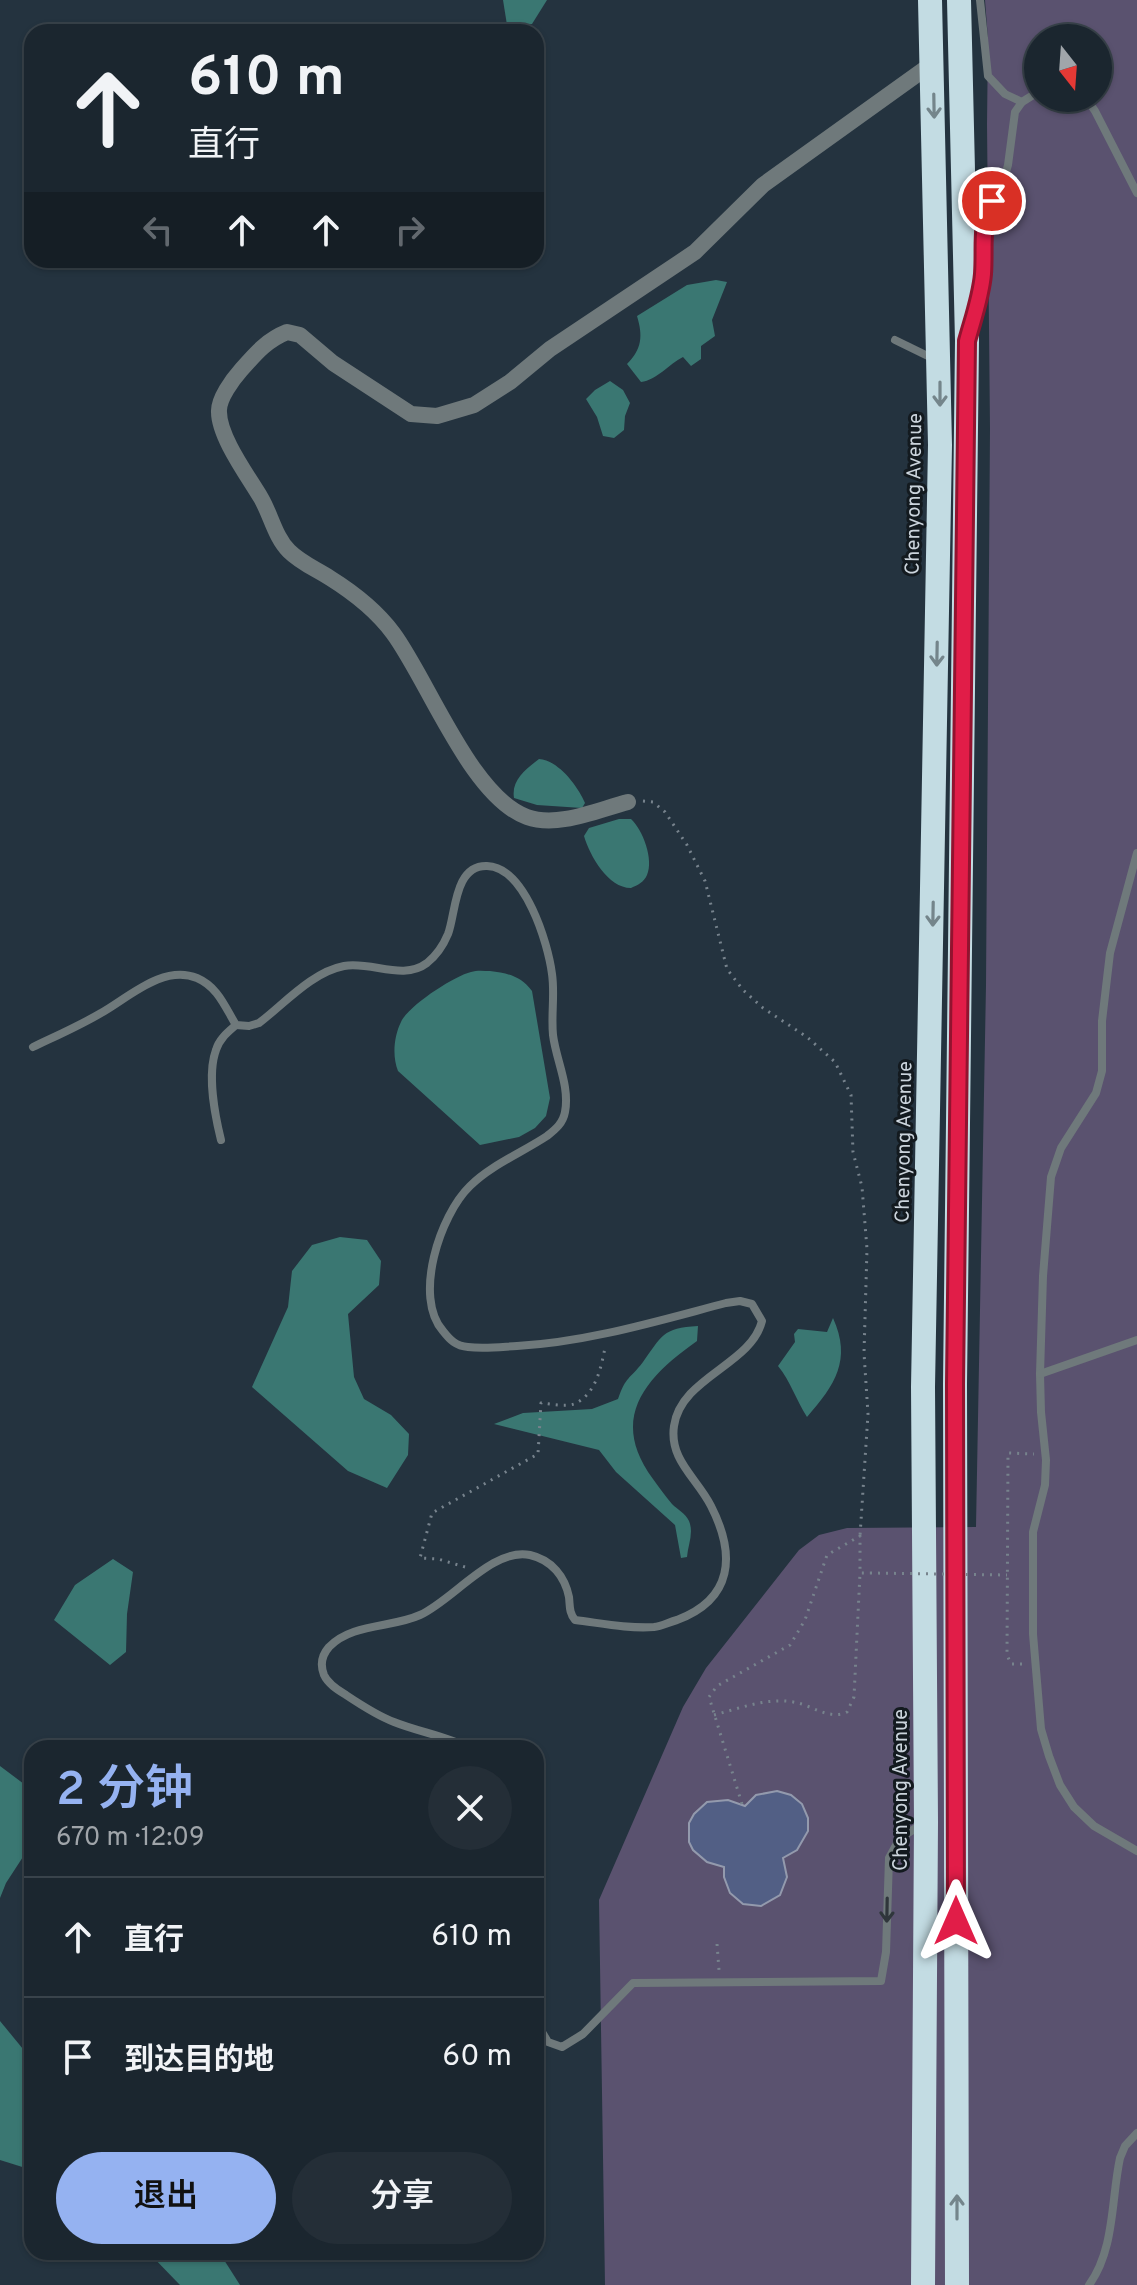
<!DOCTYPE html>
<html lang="zh">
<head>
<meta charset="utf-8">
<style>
  :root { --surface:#1b262f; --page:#242e37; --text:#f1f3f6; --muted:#a0a5aa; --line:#39434b; --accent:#95b2f1 }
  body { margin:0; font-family:Overpass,"Noto Sans SC",sans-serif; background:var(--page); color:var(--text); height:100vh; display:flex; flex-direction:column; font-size:30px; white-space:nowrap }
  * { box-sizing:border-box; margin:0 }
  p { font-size:26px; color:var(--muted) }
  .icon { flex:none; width:44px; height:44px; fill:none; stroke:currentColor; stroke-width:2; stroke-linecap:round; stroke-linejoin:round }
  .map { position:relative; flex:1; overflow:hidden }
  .panel { position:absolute; left:24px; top:1740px; width:520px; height:520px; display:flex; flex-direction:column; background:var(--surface); border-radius:24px; box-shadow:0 2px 6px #0004,0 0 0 2px var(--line) }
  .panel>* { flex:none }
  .guide { position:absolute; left:24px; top:24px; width:520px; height:244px; border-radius:24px; box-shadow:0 2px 6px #0004,0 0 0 2px var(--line); background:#1b262f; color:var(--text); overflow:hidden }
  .needle { width:52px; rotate:163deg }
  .fabs { position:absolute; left:1024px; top:24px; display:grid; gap:16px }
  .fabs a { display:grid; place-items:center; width:88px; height:88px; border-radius:50%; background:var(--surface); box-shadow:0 2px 6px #0004,0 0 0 2px var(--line); font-size:40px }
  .pin { position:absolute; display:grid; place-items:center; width:68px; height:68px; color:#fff; margin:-34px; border:4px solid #fff; border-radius:50%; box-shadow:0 2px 8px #0007 }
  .me { position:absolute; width:88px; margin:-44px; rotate:0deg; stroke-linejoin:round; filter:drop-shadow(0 0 6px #0008) }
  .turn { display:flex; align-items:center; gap:28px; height:168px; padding:0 32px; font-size:36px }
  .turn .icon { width:104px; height:104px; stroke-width:2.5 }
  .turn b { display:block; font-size:56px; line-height:68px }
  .lanes { display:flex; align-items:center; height:76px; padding:0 32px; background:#0003; justify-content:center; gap:40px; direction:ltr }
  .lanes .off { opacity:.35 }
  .round { display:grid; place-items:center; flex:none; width:84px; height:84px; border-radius:42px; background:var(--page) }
  .headline { display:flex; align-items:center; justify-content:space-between; height:136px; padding:0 32px }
  h1 { font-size:48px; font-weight:600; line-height:60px; color:var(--accent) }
  .button { display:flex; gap:16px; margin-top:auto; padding:16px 32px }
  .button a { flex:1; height:92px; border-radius:48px; background:var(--accent); color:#111; font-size:32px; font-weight:600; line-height:92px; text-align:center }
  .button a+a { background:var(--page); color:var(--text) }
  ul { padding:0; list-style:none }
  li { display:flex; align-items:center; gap:24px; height:120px; padding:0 32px; border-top:2px solid var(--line) }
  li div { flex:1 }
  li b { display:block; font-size:30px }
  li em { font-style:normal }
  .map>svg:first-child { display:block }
  .green { fill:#5a526f; fill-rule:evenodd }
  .water { fill:#3a7772 }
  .building { fill:#525f85; stroke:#939aad; stroke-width:2 }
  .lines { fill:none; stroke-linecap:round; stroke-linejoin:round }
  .path { stroke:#77838d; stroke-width:3; stroke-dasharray:2 6; stroke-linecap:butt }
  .lane { stroke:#6f797b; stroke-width:8 }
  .street { stroke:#6f797b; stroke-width:16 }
  .highway { stroke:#c3dce3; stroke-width:24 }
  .path-bridge { stroke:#77838d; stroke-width:3; stroke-dasharray:2 6; stroke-linecap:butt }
  .oneway { stroke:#74858b }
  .oneway2 { stroke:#2f363b }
  .route-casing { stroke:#92132f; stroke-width:20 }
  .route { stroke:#e11d48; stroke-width:14 }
  .labels { text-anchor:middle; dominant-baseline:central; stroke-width:6; stroke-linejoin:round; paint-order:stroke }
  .street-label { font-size:20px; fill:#cbd4dc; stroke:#131a1f }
</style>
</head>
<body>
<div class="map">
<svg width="1137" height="2285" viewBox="0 0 1137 2285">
  <rect width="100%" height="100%" fill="#24333f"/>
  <path class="green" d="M985,0H1137V2285H605L599,1900L683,1707L706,1668L799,1550L819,1535L847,1528L976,1527L986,985L990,429L987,124L988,39ZM1038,38H1098V98H1038Z"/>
  <g class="water">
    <path d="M503,0H547L532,24L507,25Z"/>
    <path d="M716,280L727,282L712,320L715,336L701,346V359L691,366L683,357C669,364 657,380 641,382L627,364C642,349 643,336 637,316L687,285Z"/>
    <path d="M610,381L623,390L630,403L625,416L624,430L614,438L603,436L597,417L586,399L595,390Z"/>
    <path d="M539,759C558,760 578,786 585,803L582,808L537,805L514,798C511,780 526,769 539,759Z"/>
    <path d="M619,819H631C643,830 654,860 647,875C644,882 638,885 631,888C608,888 590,856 584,836L589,828Z"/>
    <path d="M490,971C507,973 521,976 532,991L550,1098L546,1116L535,1128L519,1137L480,1145L398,1071C392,1056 394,1036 401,1022C408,1006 454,976 471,972C477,970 484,971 490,971Z"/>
    <path d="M340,1237L367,1240L381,1261L379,1285L348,1314L354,1377L364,1399L391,1415L409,1434L408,1455L387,1488L348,1471L252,1387L288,1307L292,1271L312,1245Z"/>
    <path d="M833,1318C852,1360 835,1385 807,1417C796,1400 791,1382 778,1366L795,1342L794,1334L798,1329L827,1332Z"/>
    <path d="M698,1326L697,1341C646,1377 608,1418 653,1479C659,1487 665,1496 672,1504C677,1509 686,1514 689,1521C694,1533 688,1545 687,1557L681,1558L675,1525L616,1472L599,1450L494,1424L523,1413L592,1409L618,1399C626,1376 629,1380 643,1362C662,1336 662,1328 698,1326Z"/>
    <path d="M113,1559L133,1572L127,1614L126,1652L110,1665L54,1620L75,1585Z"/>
    <path d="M0,1766L32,1790V1843L6,1883L0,1898Z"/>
    <path d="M0,2021L32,2060V2170L0,2160Z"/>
    <path d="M148,2252H219L240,2285H180Z"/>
  </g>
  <path class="building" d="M777,1791L791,1795L802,1804L808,1818V1831L797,1850L783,1858L787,1877L780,1895L761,1906L743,1904L730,1893L724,1877V1867L707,1862L693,1850L689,1842V1823L694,1814L707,1802L728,1800L745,1806L756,1795Z"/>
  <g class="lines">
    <g class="path">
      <path d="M643,801L653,802L665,812L687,845L705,881L727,969L743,990L763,1008L807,1037L835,1062L851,1095L853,1152L862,1187L867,1249L864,1353L868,1414L860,1536"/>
      <path d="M465,1567L438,1559L420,1558L432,1513L538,1454L541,1403C551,1404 565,1407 574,1404C596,1395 601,1367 605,1348"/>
      <path d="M1022,1664H1011L1007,1655L1008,1453L1034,1454"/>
      <path d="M714,1715C741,1708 770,1696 798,1703C814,1707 830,1720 847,1712L854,1697L860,1573"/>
      <path d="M742,1804L709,1697L717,1686L790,1645L805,1620L827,1555L860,1536V1573H870"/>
      <path d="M717,1944L719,1970"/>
    </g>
    <g class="lane">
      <path d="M980,0L988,76L1005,94L1022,102"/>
      <path d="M1086,98L1095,111L1137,193"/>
      <path d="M976,309L983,273L985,218L1003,183L1008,165L1015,112L1022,102L1038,92"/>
      <path d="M895,340L936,360"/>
      <path d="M1137,853L1110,953L1102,1021V1071L1096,1093L1061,1148L1051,1177L1043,1276L1040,1374L1041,1412L1046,1460L1045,1485L1033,1532V1634L1041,1729L1049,1756L1060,1785L1074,1807L1094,1826L1137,1851"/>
      <path d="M33,1047C56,1036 79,1026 101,1013C128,998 163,964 197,978C218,987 225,1007 236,1025L249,1026L259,1023C284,1004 312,972 344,966C372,961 403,981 427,963C437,955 443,946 448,934C456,913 454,865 487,866C525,867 548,943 552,974C555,994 551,1015 553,1035C556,1060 570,1086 565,1112C563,1123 556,1129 547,1136C523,1152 491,1165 470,1186C440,1215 413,1297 443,1331C450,1340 456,1346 468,1347C484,1349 500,1347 517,1346C588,1342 657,1321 726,1303L740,1301L752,1304L762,1321C751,1365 681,1377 674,1426C669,1460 697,1478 711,1506C736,1555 733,1599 677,1620C669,1622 662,1626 654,1627C628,1629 600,1623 575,1620C569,1613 570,1606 569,1597C565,1577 552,1560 530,1555C493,1547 453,1600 420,1615C392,1628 352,1623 329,1647C322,1655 320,1665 324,1675C328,1684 338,1690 346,1695C361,1705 378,1716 394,1722C419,1732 446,1736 469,1748"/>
      <path d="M221,1140C215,1116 207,1074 216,1050C219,1039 228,1032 236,1025"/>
      <path d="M1040,1374L1137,1340"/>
      <path d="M536,2022L548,2042L562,2047L583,2034L633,1983L881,1981L886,1952L889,1858L900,1838L924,1823"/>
      <path d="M1089,2285C1115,2249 1111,2200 1120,2158L1125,2146L1137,2133"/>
    </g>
    <path class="street" d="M628,802C597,810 558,828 527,817C471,797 428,680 393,633C376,610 354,593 330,578C316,569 301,563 289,551C275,537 271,515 261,498C248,476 219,437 219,412C218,399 233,379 241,370C256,353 267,340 287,332L300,335L333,363L411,414L437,416L474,405L510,382L550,349L695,252L763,185L933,63"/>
    <g class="highway">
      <path d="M923,2285L926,1822L923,1387L940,445L930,0"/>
      <path d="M957,2285L955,1384L967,341L959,0"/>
    </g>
    <path class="path-bridge" d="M870,1573L1007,1575"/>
  </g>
  <defs><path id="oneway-shaft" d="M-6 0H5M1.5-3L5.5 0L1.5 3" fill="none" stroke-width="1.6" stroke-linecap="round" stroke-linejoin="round" transform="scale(2)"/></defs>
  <g class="oneway">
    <use href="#oneway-shaft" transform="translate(934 106) rotate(89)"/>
    <use href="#oneway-shaft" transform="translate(940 394) rotate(90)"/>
    <use href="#oneway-shaft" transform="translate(937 654) rotate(91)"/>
    <use href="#oneway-shaft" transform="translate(933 914) rotate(91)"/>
    <use href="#oneway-shaft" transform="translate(957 2207) rotate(-90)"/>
  </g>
  <use class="oneway2" href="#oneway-shaft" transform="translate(887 1910) rotate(91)"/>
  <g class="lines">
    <defs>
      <path id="route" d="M956,1921L955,1384L967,341C973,319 981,297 983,274C985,246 980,228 992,201"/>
    </defs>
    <use href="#route" class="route-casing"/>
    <use href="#route" class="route"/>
  </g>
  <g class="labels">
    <g class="street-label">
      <text transform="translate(915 494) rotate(-89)">Chenyong Avenue</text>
      <text transform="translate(905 1142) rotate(-89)">Chenyong Avenue</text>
      <text transform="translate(902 1790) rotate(-90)">Chenyong Avenue</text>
    </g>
  </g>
</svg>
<div class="fabs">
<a><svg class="needle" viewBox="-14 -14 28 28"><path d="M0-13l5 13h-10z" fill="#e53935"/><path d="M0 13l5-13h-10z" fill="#a0a5aa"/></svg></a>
</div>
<div class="pin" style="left:992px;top:201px;background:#d93025"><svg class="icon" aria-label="arrive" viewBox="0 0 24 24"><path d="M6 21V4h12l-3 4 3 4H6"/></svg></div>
<svg class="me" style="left:956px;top:1921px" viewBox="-20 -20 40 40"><path d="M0-17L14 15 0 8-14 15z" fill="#e11d48" stroke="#fff" stroke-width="4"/></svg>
<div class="guide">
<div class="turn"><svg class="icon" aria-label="ahead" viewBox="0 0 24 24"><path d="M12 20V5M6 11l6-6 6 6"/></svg><div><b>610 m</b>直行</div></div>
<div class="lanes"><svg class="icon off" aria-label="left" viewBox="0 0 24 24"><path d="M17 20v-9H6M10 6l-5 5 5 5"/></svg><svg class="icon" aria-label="ahead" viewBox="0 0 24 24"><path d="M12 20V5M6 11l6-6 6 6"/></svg><svg class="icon" aria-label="ahead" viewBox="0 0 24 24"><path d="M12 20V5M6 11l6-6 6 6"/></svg><svg class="icon off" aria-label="right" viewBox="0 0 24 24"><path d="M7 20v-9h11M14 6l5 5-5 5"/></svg></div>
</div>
<section class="panel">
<div class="headline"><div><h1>2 分钟</h1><p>670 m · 12:09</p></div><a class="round"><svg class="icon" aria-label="close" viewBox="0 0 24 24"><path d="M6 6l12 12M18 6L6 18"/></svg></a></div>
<ul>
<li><svg class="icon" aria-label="ahead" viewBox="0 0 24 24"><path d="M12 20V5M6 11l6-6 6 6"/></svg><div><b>直行</b></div><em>610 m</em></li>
<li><svg class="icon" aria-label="arrive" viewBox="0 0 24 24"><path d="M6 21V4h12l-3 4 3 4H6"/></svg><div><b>到达目的地</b></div><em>60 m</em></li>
</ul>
<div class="button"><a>退出</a><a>分享</a></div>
</section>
</div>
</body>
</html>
